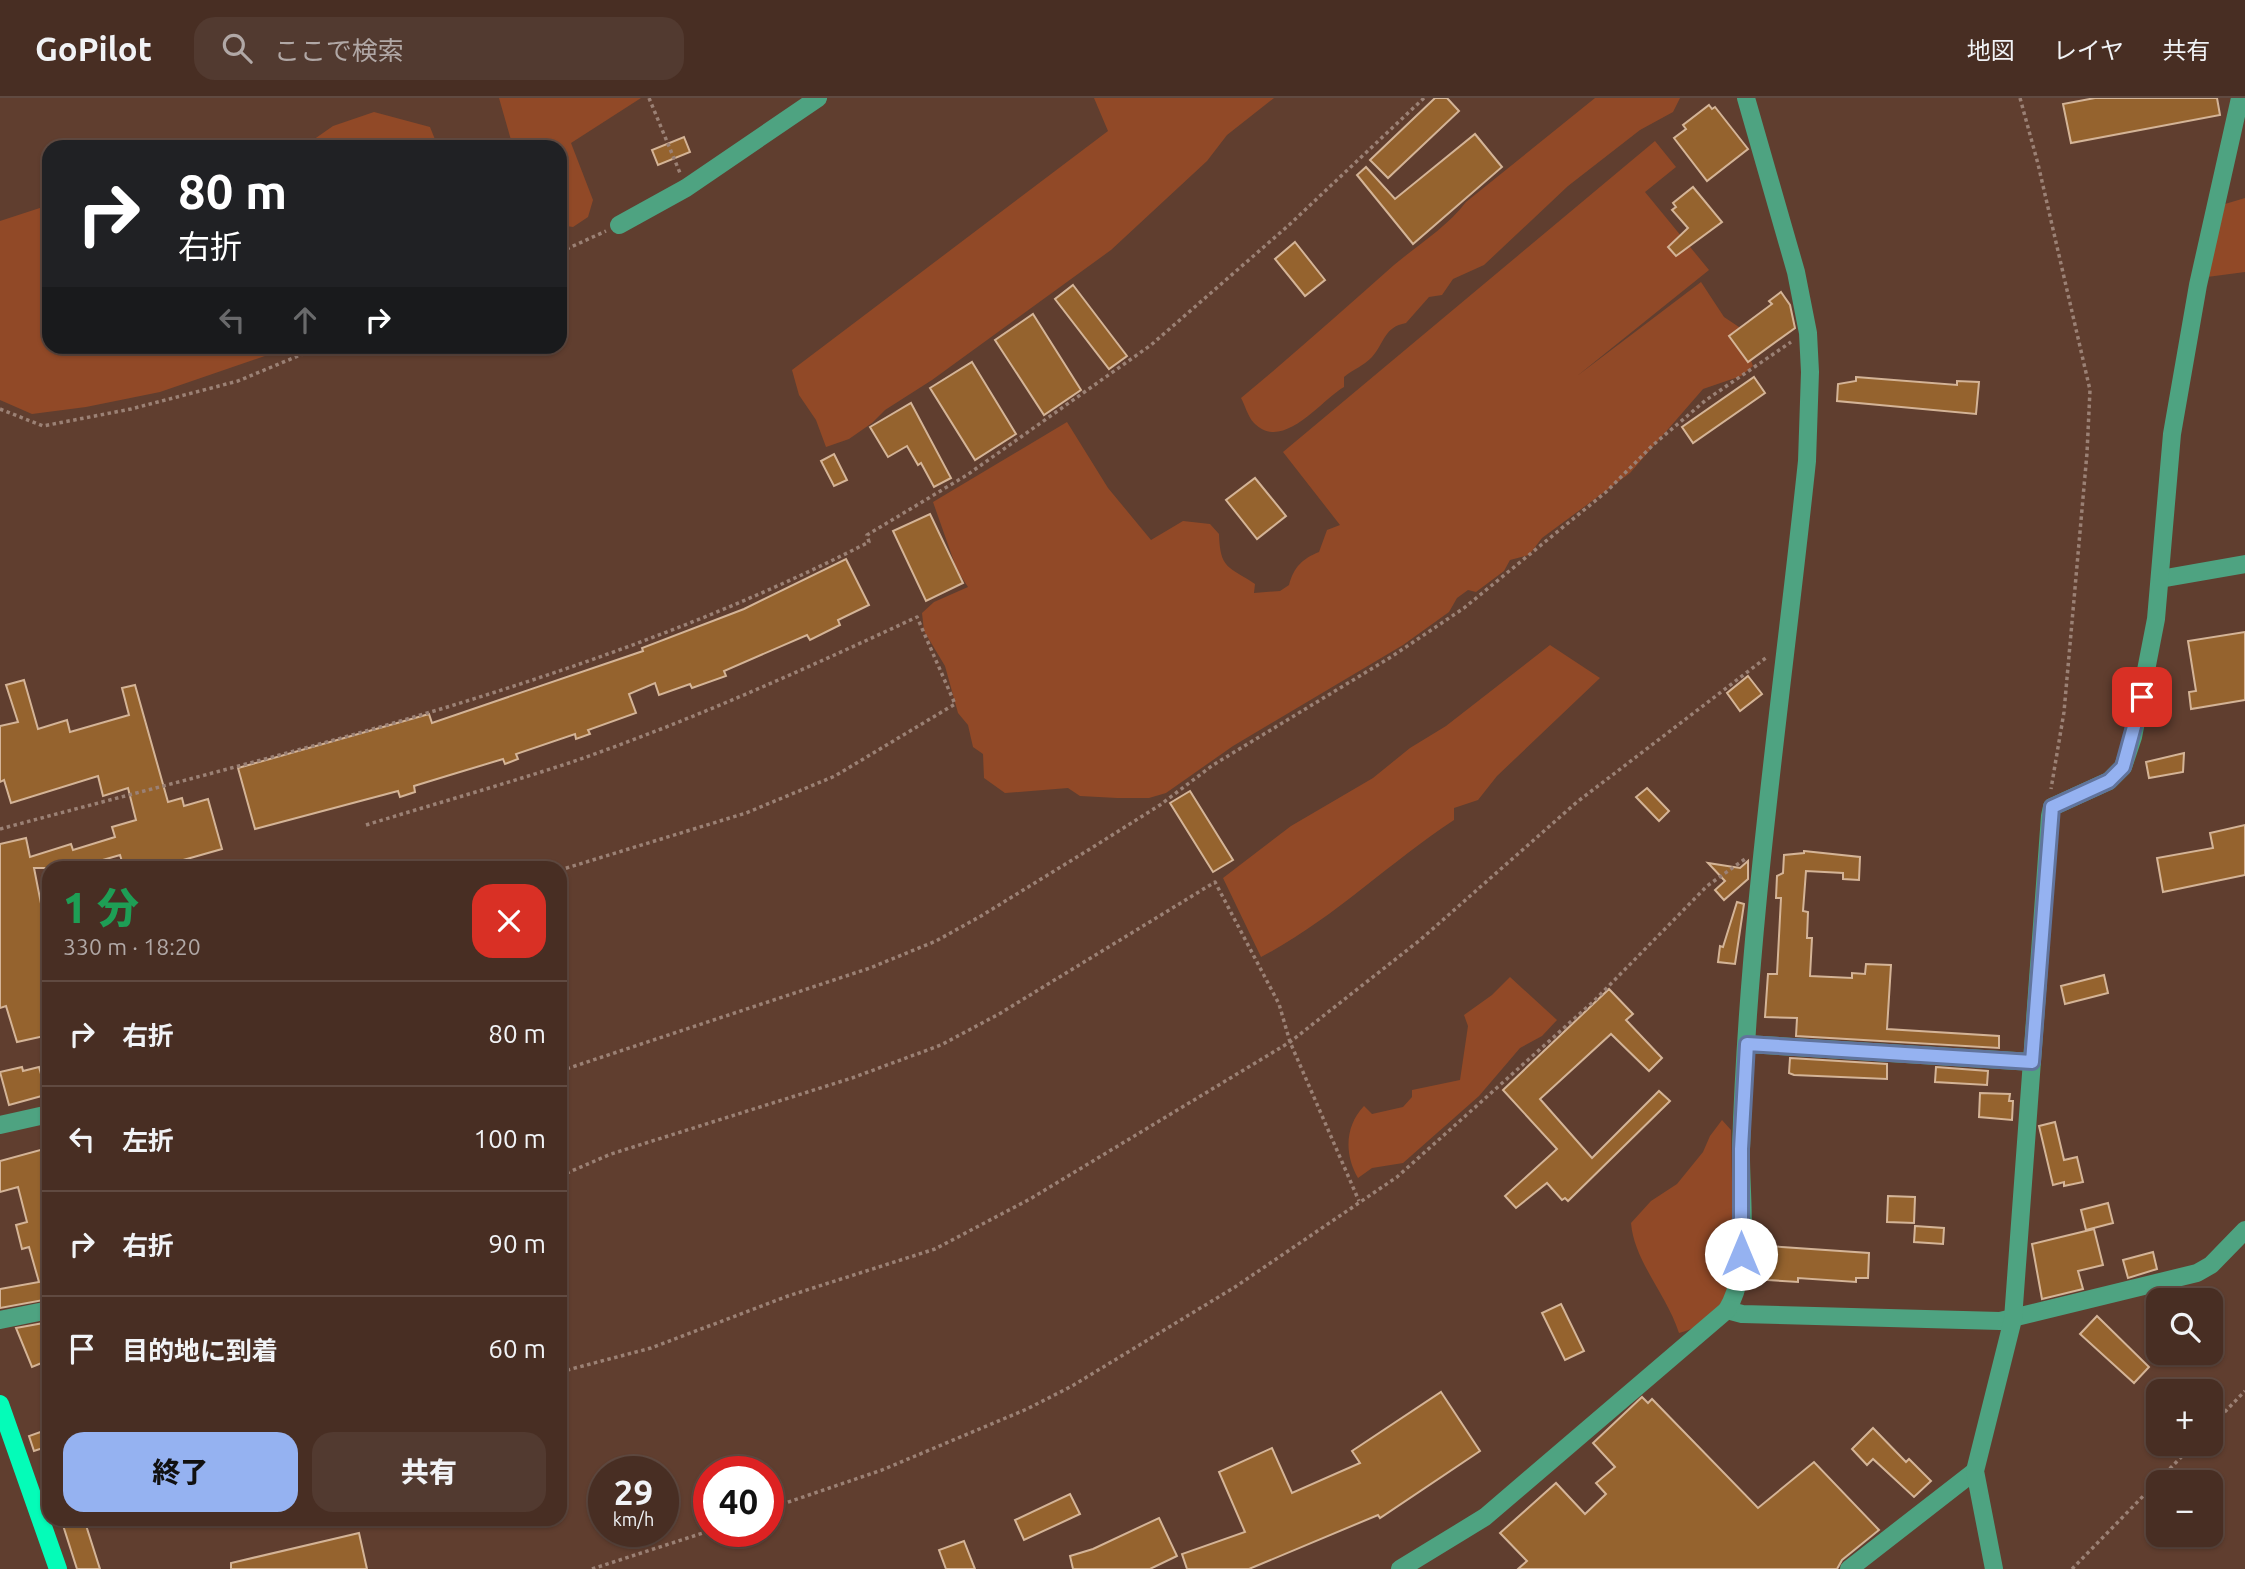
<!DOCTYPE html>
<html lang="ja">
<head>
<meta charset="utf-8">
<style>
  :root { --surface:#482e23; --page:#523a30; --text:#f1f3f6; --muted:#b1a8a6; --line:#604a41; --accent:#95b2f1 }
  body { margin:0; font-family:Ubuntu,"Noto Sans JP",sans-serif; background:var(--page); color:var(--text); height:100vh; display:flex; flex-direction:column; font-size:26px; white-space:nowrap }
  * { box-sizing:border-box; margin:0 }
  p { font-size:23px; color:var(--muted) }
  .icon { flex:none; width:38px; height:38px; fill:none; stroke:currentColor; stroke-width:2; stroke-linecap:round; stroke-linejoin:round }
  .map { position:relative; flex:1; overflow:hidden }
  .side { position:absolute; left:42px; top:763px; width:525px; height:665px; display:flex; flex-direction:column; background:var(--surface); border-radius:21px; box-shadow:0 2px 5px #0004,0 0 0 2px var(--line) }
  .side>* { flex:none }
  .banner { position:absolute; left:42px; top:42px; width:525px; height:214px; border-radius:21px; box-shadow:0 2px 5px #0004,0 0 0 2px var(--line); background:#202124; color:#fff; overflow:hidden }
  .tools { position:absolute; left:2146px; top:1190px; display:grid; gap:14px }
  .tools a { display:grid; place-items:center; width:77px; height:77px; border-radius:14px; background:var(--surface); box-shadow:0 2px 5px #0004,0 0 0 2px var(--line); font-size:35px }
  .speed { position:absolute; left:588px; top:1358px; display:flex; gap:14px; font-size:35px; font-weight:700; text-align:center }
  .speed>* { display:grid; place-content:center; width:91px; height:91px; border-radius:50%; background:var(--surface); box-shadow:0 2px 5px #0004,0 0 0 2px var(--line); line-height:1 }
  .speed small { font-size:18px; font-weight:400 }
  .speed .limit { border:10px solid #d22; background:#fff; color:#111 }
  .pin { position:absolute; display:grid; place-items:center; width:60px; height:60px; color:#fff; margin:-30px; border-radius:14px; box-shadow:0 4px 10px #0006 }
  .me { position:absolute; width:77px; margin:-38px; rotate:0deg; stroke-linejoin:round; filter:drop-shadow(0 0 5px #0008) }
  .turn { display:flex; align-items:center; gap:24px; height:147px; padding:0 21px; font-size:32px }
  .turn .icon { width:91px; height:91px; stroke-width:2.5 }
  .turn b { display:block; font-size:49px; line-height:60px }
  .lanes { display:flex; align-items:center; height:66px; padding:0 21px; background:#0003; justify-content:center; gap:35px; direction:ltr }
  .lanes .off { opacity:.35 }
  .round { display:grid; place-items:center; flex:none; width:74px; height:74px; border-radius:21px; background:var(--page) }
  .headline { display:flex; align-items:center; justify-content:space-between; height:119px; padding:0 21px }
  h1 { font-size:42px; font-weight:800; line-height:52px; color:#1e9e55 }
  .primary-button { display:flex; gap:14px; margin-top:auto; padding:14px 21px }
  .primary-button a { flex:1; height:80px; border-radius:21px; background:var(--accent); color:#111; font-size:28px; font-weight:800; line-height:80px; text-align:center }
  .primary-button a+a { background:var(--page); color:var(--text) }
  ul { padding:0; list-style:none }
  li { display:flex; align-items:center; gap:21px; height:105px; padding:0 21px; border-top:2px solid var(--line) }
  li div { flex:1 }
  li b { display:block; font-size:26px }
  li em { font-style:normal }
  header { display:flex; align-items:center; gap:42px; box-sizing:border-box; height:98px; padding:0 35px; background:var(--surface); border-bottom:2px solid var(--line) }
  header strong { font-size:33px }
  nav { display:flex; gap:38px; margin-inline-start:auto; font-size:24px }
  .search { width:490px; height:63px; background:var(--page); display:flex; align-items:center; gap:18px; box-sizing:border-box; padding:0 24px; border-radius:21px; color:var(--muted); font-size:26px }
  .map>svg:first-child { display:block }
  .green { fill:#914927 }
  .building { fill:#95632e; stroke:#d4b497; stroke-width:2 }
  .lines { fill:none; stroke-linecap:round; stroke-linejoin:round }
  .path { stroke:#9b8175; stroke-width:3.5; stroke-dasharray:3.5 3.5; stroke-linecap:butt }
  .minor { stroke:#4ea381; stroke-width:18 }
  .major { stroke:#04fcb8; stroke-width:18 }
  .route-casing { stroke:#61749d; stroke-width:18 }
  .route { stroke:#95b2f1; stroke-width:12 }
</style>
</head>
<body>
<header>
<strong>GoPilot</strong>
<div class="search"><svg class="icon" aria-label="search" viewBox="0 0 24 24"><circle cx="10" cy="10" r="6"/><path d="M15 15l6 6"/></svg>ここで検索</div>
<nav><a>地図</a><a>レイヤ</a><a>共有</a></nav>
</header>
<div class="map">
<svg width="2245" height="1471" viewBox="0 0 2245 1471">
  <rect width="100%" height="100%" fill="#603e2f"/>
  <g class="green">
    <path d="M499,0H641L571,45L593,102L588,119L573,129L560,127V49H513Z"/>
    <path d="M1094,0H1274L1227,37L1207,63L1111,152L932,282L885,312L872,325L849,341L826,349L816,322L799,297L792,272L1108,33Z"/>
    <path d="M1595,0H1680L1673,14L1640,32L1568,88L1484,167L1453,181L1442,197L1429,199L1406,225C1384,229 1385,244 1372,259C1365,267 1352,272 1344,279V289C1322,301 1283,355 1254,325C1248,319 1245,307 1241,300C1293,257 1343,212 1394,167C1419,146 1446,130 1466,104Z"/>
    <path d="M374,14L430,29L438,49H229L248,45L303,49L333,28Z"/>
    <path d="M1655,43L1676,69L1645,94L1709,172L1577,278L1701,184L1724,219L1739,229L1753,268L1741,278L1703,291L1630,375L1542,440L1529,457L1510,462L1504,473L1476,494L1468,492L1457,500L1449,514L1403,547L1233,648L1166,695L1149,700H1117L1080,698L1068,690L1005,695L984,680L983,656L973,649L968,627L958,615L945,568L924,533L922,515L934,504L968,489L957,472L933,404L1067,324L1108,390L1151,442L1183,423L1210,426L1219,436C1220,471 1228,468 1255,486L1254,495L1280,493L1289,487C1294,469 1302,461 1319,454L1327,432L1340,427L1283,354Z"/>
    <path d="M2245,100V174L2207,179L2225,106Z"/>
    <path d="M49,107V248L291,249L160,294L86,309L32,316L0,302V123Z"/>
    <path d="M1550,547L1600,580L1497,678L1478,702L1454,710V722C1387,766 1332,822 1261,859L1223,780L1291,728L1373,680L1410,650L1446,628Z"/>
    <path d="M1510,879L1557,922L1542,938L1520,950L1479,998L1403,1065L1372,1070L1358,1080C1344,1056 1345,1028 1364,1008L1372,1016L1403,1009L1412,999V992L1460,982L1468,928L1464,917L1492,897Z"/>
    <path d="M1722,1022L1731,1032L1734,1185C1723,1207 1703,1230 1679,1235C1667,1197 1634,1163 1631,1125L1651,1103L1677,1086L1703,1054L1710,1038Z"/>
  </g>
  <g class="building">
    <path d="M1435,0H1447L1459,13L1388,80L1370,62Z"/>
    <path d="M2095,0H2217L2220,17L2071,45L2063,6Z"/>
    <path d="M1709,7L1712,11L1715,9L1748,51L1707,83L1674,40L1686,31L1683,27Z"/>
    <path d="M1475,36L1502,69L1413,146L1357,77L1366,69L1395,101Z"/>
    <path d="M684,39L690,54L658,67L652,52Z"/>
    <path d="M1693,89L1722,124L1676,158L1668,149L1688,130L1672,112L1676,109L1673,105Z"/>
    <path d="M1295,144L1325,182L1305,198L1275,161Z"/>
    <path d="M1073,187L1127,258L1109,271L1055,201Z"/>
    <path d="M1781,194L1790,207L1795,230L1748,264L1729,238L1772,206L1769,203Z"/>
    <path d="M1033,216L1081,292L1044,317L995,242Z"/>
    <path d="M972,264L1016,336L975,362L930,290Z"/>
    <path d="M1754,279L1765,295L1693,345L1682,329Z"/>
    <path d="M1856,279L1957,287V283L1979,284L1976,316L1837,303L1838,286L1856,283Z"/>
    <path d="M911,305L951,380L934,389L921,365L918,367L907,348L888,359L870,329Z"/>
    <path d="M834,356L847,382L834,388L821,363Z"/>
    <path d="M1255,380L1286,418L1257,441L1226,402Z"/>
    <path d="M930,416L963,485L926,503L893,433Z"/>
    <path d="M846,461L869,507L838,522L840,527L810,542L807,537L724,573L726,578L692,590L690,586L659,597L655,585L629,596L636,615L588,632L590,636L576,641L575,636L516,656L518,661L505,666L503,661L450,677L414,688L415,694L400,699L398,693L255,731L238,670L429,616L432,625L643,553L642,550L744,511Z"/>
    <path d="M2245,534V602L2191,611L2189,594L2196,593L2188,543Z"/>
    <path d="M1748,578L1762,596L1740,613L1727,595Z"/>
    <path d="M24,582L38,631L67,622L70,634L129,617L122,590L135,587L168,704L182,700L184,708L208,701L222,751L155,770H124L120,757L75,770H34L45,826L49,825V937L17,944L6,908L0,910V746L26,740L30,759L71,746L73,752L115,739L112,729L136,722L128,690L103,698L98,678L11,705L4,682L0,684V628L18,624L6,587Z"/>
    <path d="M2184,655L2183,674L2149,680L2146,664Z"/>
    <path d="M1647,690L1669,713L1659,723L1636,699Z"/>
    <path d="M1190,693L1233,762L1213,774L1170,705Z"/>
    <path d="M2245,727V777L2163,794L2157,760L2213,750L2210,735Z"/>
    <path d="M1804,753L1860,759L1859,782L1843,781V775L1806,773L1803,813L1808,814L1807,840H1812L1810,878L1852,880V875L1865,876L1866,866L1891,867L1887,931L1999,938V950L1796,938L1797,920L1765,919L1768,876H1777L1781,800H1776L1777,778L1783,775L1784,757L1804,755Z"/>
    <path d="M1748,763V781L1724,802L1715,792L1725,783L1708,765L1740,770Z"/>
    <path d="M1737,804L1744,806L1735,866L1718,864L1720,848L1723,849Z"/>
    <path d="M2104,877L2108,895L2065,906L2061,888Z"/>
    <path d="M1609,891L1633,916L1626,922L1662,960L1649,973L1611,936L1540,1001L1592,1060L1659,993L1670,1003L1568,1103L1565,1100L1562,1102L1547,1085L1516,1110L1505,1098L1557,1051L1503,992Z"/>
    <path d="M1790,960L1887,966V981L1794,977L1789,975Z"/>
    <path d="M22,969L23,973L39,969L43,983L49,981V996L9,1007L0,974Z"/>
    <path d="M1936,969L1988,973L1987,987L1935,984Z"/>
    <path d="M1980,995L2010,996L2009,1003H2013L2012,1022L1979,1019Z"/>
    <path d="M2055,1024L2064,1062L2077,1059L2083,1084L2064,1088V1084L2053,1087L2039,1028Z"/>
    <path d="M44,1051L49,1053V1201L0,1210V1191L39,1184L29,1149L22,1151L16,1127L27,1124L18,1089L0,1094V1063Z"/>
    <path d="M1888,1098L1915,1099L1914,1125L1887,1124Z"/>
    <path d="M2108,1105L2113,1125L2086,1132L2081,1112Z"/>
    <path d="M1915,1128L1944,1130L1943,1146L1914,1144Z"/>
    <path d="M2094,1131L2103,1167L2078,1173L2083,1191L2042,1201L2032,1146Z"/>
    <path d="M1754,1147L1869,1155L1868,1180H1856V1184L1798,1180V1184L1768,1182V1175L1755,1174Z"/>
    <path d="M2153,1154L2157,1171L2128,1180L2123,1162Z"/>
    <path d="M1561,1206L1584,1253L1565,1262L1542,1215Z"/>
    <path d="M2097,1218L2149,1269L2134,1285L2080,1236Z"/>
    <path d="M49,1224V1262L32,1269L16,1230Z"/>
    <path d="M1441,1294L1480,1353L1380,1420L1378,1417L1249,1471H1187L1182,1456L1245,1434L1219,1374L1272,1350L1292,1395L1360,1365L1352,1353Z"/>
    <path d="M1642,1299L1648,1305L1652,1301L1758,1410L1814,1364L1879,1432L1842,1462L1837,1471H1518L1527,1463L1500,1435L1556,1385L1585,1416L1606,1396L1596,1385L1615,1369L1593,1345Z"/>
    <path d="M1873,1330L1906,1364L1909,1361L1931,1383L1914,1399L1873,1361L1867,1367L1852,1351Z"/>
    <path d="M49,1331V1348L34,1353L29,1338Z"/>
    <path d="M1070,1396L1080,1416L1024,1442L1015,1422Z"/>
    <path d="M1159,1420L1177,1458L1150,1471H1073L1070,1458L1093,1451Z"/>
    <path d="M61,1421H84L100,1471H77Z"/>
    <path d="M359,1435L367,1471H231V1465Z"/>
    <path d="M964,1443L975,1471H946L939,1452Z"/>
  </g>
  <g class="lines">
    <g class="path">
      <path d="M649,0L680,75"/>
      <path d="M2020,0L2038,66L2090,292L2087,355L2064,614L2051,691"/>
      <path d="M560,154L606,133"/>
      <path d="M0,311L43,328L131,311L238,283L322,248"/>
      <path d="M366,727C434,706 502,687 569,665C688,624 803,572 917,519L955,606L835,678L746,715L560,772"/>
      <path d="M0,731C295,652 596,584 869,444L867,437L967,377L1151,247L1289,127L1424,0"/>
      <path d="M560,973L870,870L936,843L981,818L1090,751L1160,707L1213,667L1391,559L1464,510L1606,394L1653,347L1706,302L1791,244"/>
      <path d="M560,1078L611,1056L852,980L941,947L999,916L1215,784L1279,906L1290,944L1359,1103"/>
      <path d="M560,1274L651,1250L788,1198L935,1151L1030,1101L1290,944L1420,842L1577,704L1767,559"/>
      <path d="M2210,1329L2245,1293"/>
      <path d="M768,1411L882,1372L1027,1311L1072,1288L1235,1189L1397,1079L1594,903L1707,788L1745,761"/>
      <path d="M592,1471L709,1433"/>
      <path d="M2072,1471L2194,1346"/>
    </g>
    <g class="minor">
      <path d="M619,127L686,90L818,0"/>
      <path d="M2160,481L2245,466"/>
      <path d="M1747,946L2032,964"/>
      <path d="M0,1027L49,1016"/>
      <path d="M1727,1212L1742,1216L2000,1223L2197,1175L2211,1167L2245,1132"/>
      <path d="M0,1222L49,1212"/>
      <path d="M1400,1471L1485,1419L1727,1212C1752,1171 1740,1099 1741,1051C1748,820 1783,592 1807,363L1810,274L1808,235L1796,174L1746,0"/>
      <path d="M1849,1471L1975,1373"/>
      <path d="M1994,1471L1975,1373L2013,1221L2050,718L2052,709L2109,683L2123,669L2133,639L2156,521L2172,336L2198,187L2240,0"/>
    </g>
    <path class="major" d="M0,1306L58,1471"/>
  </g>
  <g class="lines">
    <defs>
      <path id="route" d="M1741,1156V1051L1747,946L2032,964L2052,709L2109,683L2123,669L2142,599"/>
    </defs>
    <use href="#route" class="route-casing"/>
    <use href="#route" class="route"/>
  </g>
</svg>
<div class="tools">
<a><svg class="icon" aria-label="search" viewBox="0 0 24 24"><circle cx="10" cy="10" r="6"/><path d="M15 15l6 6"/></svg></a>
<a>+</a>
<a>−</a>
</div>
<div class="speed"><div>29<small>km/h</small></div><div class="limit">40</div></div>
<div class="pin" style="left:2142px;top:599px;background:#d93025"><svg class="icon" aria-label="arrive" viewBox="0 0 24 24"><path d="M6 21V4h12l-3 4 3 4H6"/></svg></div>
<svg class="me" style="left:1741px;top:1156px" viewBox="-20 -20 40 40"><circle r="19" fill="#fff"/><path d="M0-13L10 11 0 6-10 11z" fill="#95b2f1"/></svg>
<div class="banner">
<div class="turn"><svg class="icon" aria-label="right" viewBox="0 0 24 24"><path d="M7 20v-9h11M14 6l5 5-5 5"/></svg><div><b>80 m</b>右折</div></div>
<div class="lanes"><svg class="icon off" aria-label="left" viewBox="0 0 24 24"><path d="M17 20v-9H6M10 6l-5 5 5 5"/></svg><svg class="icon off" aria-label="ahead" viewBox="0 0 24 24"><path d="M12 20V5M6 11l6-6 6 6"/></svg><svg class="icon" aria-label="right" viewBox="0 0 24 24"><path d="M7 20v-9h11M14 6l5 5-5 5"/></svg></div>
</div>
<section class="side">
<div class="headline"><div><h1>1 分</h1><p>330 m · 18:20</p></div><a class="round" style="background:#d93025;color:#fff"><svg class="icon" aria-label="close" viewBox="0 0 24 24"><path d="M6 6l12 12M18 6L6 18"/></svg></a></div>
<ul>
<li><svg class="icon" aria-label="right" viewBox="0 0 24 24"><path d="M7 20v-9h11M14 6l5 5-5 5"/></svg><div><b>右折</b></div><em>80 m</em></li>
<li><svg class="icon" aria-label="left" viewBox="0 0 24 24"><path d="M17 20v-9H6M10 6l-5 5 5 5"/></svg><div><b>左折</b></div><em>100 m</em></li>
<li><svg class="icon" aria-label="right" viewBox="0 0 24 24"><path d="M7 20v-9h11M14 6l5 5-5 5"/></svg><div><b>右折</b></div><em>90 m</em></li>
<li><svg class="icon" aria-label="arrive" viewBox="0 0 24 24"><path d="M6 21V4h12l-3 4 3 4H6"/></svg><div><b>目的地に到着</b></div><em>60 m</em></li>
</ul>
<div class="primary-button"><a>終了</a><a>共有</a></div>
</section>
</div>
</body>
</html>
